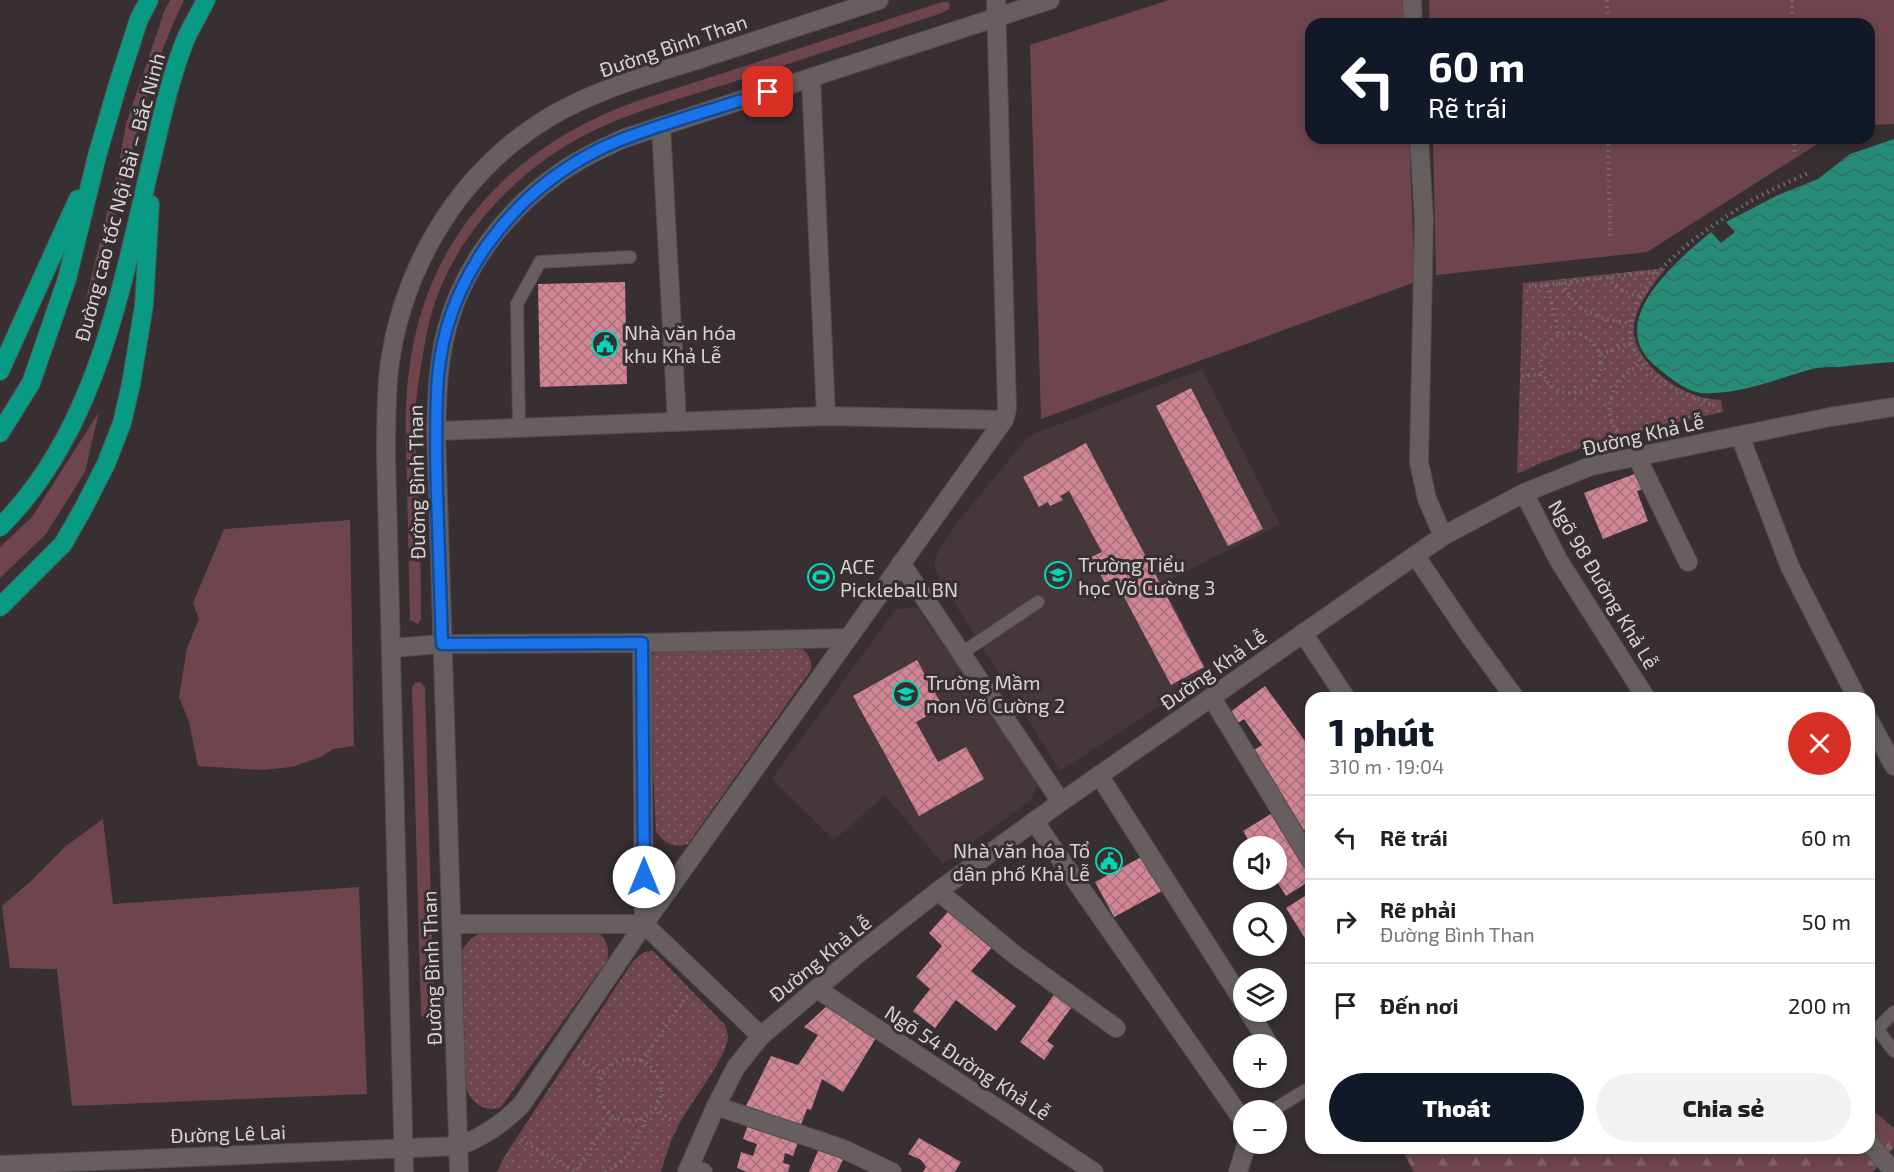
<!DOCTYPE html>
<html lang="vi">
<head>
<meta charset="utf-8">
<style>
  :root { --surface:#fff; --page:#f2f2f2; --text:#202124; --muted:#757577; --line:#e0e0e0; --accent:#111827 }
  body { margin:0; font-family:"Exo 2",sans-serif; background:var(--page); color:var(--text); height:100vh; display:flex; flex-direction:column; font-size:22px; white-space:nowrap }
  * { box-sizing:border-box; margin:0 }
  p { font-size:20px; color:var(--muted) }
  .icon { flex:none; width:33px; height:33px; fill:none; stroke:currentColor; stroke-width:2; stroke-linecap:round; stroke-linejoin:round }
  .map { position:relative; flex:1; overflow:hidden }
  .side { position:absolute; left:1305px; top:692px; width:570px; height:462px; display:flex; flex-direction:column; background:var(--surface); border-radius:18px; box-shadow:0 3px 9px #0003 }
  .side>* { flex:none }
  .banner { position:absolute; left:1305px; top:18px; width:570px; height:126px; border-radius:18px; box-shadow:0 3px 9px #0003; background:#111827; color:#fff; overflow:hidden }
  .buttons { position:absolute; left:1233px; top:836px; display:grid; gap:12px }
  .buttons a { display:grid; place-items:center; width:54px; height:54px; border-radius:50%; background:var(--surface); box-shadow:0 3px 9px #0003; font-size:30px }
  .pin { position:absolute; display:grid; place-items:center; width:51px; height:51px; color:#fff; margin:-26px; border-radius:12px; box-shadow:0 3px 9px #0006 }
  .me { position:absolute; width:66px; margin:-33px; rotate:0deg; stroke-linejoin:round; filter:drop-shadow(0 0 4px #0008) }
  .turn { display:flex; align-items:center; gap:21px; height:126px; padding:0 24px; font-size:27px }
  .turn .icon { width:78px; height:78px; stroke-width:2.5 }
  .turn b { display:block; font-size:42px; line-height:51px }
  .round { display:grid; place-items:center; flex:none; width:63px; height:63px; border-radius:32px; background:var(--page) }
  .head { display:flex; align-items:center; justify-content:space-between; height:102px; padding:0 24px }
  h1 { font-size:36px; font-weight:800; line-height:45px; color:var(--accent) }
  .button { display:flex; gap:12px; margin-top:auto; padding:12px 24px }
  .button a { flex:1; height:69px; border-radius:36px; background:var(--accent); color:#fff; font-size:24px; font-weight:800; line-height:69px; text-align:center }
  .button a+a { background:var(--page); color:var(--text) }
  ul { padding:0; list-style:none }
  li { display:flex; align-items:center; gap:18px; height:84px; padding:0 24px; border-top:2px solid var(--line) }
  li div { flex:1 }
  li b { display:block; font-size:22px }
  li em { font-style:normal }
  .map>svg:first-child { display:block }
  .built { fill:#46383a }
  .green { fill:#6e454d }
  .forest { fill:url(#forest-firs) }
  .park { fill:url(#park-dots) }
  .water { fill:url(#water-waves) }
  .building { fill:url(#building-cross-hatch) }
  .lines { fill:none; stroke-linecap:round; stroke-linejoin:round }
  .service-casing { stroke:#524c4d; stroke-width:14 }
  .minor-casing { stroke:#524c4d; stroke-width:20 }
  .tertiary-casing { stroke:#524c4d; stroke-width:20 }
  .secondary-casing { stroke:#524c4d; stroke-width:20 }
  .motorway-casing { stroke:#524c4d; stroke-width:20 }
  .path { stroke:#746e6f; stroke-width:4; stroke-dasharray:1.5 4.5; stroke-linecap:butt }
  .service { stroke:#665e5f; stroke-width:12 }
  .minor { stroke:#665e5f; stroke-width:18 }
  .tertiary { stroke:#665e5f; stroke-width:18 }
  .secondary { stroke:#665e5f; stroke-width:18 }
  .motorway { stroke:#099a83; stroke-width:18 }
  .route-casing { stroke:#114b97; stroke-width:15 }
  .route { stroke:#1a73e8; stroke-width:10 }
  .labels { text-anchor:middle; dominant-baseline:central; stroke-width:6; stroke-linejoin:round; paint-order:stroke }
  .street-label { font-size:20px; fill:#d8d4d4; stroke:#372f31 }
  .poi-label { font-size:20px; fill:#d8d4d4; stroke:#372f31; text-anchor:start }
</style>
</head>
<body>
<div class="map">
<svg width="1894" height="1172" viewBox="0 0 1894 1172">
  <defs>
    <pattern id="forest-firs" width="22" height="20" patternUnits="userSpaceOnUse" patternTransform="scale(1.5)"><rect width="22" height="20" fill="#6e454d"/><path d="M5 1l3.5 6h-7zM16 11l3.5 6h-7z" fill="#825f66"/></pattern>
    <pattern id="park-dots" width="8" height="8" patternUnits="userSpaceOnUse" patternTransform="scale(1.5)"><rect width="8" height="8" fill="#6e454d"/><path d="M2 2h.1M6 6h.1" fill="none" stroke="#825f66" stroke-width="1.8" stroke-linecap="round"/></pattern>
    <pattern id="water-waves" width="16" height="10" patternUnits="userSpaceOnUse" patternTransform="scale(1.5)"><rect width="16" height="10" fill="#268b77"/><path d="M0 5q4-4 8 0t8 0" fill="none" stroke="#2f7164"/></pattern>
    <pattern id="building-cross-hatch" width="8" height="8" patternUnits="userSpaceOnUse" patternTransform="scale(1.5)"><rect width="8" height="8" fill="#d18595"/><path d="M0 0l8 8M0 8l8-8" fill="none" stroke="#a6707c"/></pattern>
  </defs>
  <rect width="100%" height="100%" fill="#372f31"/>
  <g class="built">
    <path d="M1202,369L1280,524L1163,583L1209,674L1060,771L940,580L935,569V560L938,551L956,524L1029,436Z"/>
    <path d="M917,607L1039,782L1030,801L943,864L885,795L834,840L772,779L895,610Z"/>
  </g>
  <g class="green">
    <path d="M170,0H184C155,59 139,124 123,188C111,234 98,279 85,325L80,324L118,168L126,124L164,12Z"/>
    <path d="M1169,0H1404L1405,24H1311V138H1409L1415,282L1041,419L1030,45Z"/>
    <path d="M1429,0H1894V124L1869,125V24H1430Z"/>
    <path d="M942,2H948L950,5L949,9L942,13C875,35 807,58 739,80C688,97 633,110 585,135C510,174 444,247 427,332C422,359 417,387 415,415C414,441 417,468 418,494C420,536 421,578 421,620L418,624L410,620C409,574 408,529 407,483C406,446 404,407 409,370C426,236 512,146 637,101Z"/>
    <path d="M1433,138H1827L1647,252L1436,275Z"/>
    <path d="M99,412L85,472L46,534L0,578V547L32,517Z"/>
    <path d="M350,520L354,746L333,749L321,757L292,767L262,770L198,766L189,722L179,697L187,648L199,619L193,603L224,529Z"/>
    <path d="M420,682L425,687L434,1013L433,1018L428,1022L423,1019L421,1015L412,687L415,683Z"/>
    <path d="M103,819L113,904L359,887L367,1094L72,1106L57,969L10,968L2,906L31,881L66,846Z"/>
  </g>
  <path class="forest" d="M1869,1107L1894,1128V1147L1873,1172H1414L1401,1148H1869Z"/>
  <g class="park">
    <path d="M1666,268C1654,283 1636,306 1634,325C1630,357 1670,388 1698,396C1705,399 1713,399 1721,400L1723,412C1653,428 1582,442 1517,474L1523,283Z"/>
    <path d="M798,646C808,652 812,659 811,670L688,844C674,848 665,844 656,832L648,666L652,655L657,650Z"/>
    <path d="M598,932C607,941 610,949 607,961L501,1107C485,1114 471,1102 466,1088L462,951C466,943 471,938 479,934Z"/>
    <path d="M653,951L725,1025C726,1029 728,1034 728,1038C726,1058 690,1104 679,1124C671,1139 666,1155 661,1172H497L504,1157L633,961L644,952Z"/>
  </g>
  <path class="water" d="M1894,139V362C1876,363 1858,365 1840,367C1831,367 1821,367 1812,369C1775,379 1741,395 1702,393C1687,392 1670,378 1659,369C1600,325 1675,262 1711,232L1721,243L1735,232L1726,222L1778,195L1818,179L1850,154Z"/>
  <g class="building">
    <path d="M625,282L627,384L540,387L538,284Z"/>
    <path d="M1191,388L1263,529L1228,546L1156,406Z"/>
    <path d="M1086,443L1204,667L1171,685L1114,578L1105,583L1091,557L1102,552L1069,491L1060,496L1063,500L1050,506L1048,502L1039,507L1023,477Z"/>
    <path d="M1640,472L1646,488L1637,491L1648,521L1603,539L1584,493Z"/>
    <path d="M917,660L943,707L916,722L938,762L966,747L984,779L919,816L853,696Z"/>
    <path d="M1265,686L1311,749V825L1301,832L1249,753L1262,745L1244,719L1238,723L1230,712Z"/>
    <path d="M1274,812L1311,873V880L1286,896L1276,880V846H1252L1243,831Z"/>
    <path d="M1145,855L1164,890L1114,917L1095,882Z"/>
    <path d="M1311,892V937L1306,940L1286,908Z"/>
    <path d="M952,907L994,945L971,971L1016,1006L996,1031L956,1000L935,1028L913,1011L930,989L916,977L942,946L929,933Z"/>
    <path d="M1056,992L1074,1004L1047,1041L1054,1046L1044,1060L1020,1042Z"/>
    <path d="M828,1005L876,1038L843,1092L822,1079L811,1110L807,1109L799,1130L744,1110L771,1056L798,1065L818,1035L804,1027Z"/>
    <path d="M750,1119L800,1137L793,1156L785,1153L783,1163L790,1165L788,1172H747L737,1168L741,1152L753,1156L757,1144L743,1139Z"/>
    <path d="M919,1138L961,1162L955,1172H923L926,1167L921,1160L908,1154Z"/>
    <path d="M821,1144L846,1154L837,1172H809Z"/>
  </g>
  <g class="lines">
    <defs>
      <g id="service">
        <path d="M519,428L517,304L540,262L630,257"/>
        <path d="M962,653L1038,602"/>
        <path d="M1894,1012L1877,1029L1894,1051"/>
        <path d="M1273,1110L1311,1087"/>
      </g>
      <g id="minor">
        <path d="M811,79L826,416"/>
        <path d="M661,126L677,422"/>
        <path d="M436,431L826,416L1004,420"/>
        <path d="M1740,436L1790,567L1857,698"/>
        <path d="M1637,457L1688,562"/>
        <path d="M1524,493L1559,561L1646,698"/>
        <path d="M1415,555L1469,635L1515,698"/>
        <path d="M901,563L1061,802"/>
        <path d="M1303,633L1346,698"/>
        <path d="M642,643L644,924"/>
        <path d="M392,648L442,644L642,643L847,638"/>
        <path d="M1212,698L1311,861"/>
        <path d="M1869,720L1894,766"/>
        <path d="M1099,775L1244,1003"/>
        <path d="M1034,821L1244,1122"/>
        <path d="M938,891L1015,955L1116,1028"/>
        <path d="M452,924H644L761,1036"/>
        <path d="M817,989L1094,1172"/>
        <path d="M1248,1011L1269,1044"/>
        <path d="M716,1106L841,1148L892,1172"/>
        <path d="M1869,1143L1890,1167"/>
        <path d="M0,1165L459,1146C483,1137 504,1123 522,1104L644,924L1004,420L1007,409L996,0"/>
        <path d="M689,1168L703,1172"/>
        <path d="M1238,1172L1247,1143"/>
      </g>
      <g id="tertiary">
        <path d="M1412,0L1413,24"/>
        <path d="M1419,138L1424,220L1419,462L1427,499L1443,536"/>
        <path d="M687,1172L716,1106L736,1067L761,1036L853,958L938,891L1061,802L1443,536L1524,493L1591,466L1830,417L1894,407"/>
      </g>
      <g id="secondary">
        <path d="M404,1172L386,455C386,426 386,397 389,369C401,274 452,184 531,129C579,95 638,78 694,61C756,40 818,20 879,0"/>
        <path d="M459,1172L436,431C437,397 438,364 446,332C462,267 507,209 561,172C581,158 603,148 625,138L1050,0"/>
      </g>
      <g id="motorway">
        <path d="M0,371L78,199"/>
        <path d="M0,433L31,383L67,279L97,156L118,84L139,19L149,0"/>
        <path d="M0,527C96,432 121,289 151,163C161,120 170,77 187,36C193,24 200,12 206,0"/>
        <path d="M0,607L63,544L83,509L106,464L122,423L131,384L144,305L150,204"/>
      </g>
    </defs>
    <use href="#service" class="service-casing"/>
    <use href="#minor" class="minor-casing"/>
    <use href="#tertiary" class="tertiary-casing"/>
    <use href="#secondary" class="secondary-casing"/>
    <use href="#motorway" class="motorway-casing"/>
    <g class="path">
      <path d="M1607,0V24"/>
      <path d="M1792,0V24"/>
      <path d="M1608,138L1610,237"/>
      <path d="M1794,138L1795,153"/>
      <path d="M1608,277C1615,290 1629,294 1643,296"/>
      <path d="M1562,283C1566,289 1568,295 1573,300C1586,315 1612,322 1631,323"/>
      <path d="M1547,285L1559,334"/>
      <path d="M1529,287L1659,271"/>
      <circle cx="1571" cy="363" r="30"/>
      <path d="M1631,343C1644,380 1682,393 1715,406"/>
      <path d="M1601,354L1631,343C1623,283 1701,232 1746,204C1765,192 1787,183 1808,173"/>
      <path d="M1522,376L1543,374"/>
      <path d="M1617,432C1599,403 1615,379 1642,363"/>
      <path d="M578,1058L603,1074"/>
      <circle cx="630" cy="1090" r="31"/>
      <path d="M642,1061L688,994"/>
      <path d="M655,1108L674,1122"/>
      <path d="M521,1140L575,1172L612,1116"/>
      <path d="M605,1172C630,1158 636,1145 646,1118"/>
    </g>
    <use href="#service" class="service"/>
    <use href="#minor" class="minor"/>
    <use href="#tertiary" class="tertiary"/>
    <use href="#secondary" class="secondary"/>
    <use href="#motorway" class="motorway"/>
  </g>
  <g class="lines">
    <defs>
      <path id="route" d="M644,877L642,643L442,644C440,594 439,544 437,494C436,455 435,415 438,376C447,277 513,192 600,149C626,136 654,128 681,119C710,110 739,101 768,92"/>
    </defs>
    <use href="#route" class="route-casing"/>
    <use href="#route" class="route"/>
  </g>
  <defs>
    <symbol id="civic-ring" viewBox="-11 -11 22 22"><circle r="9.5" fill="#372f31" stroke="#06d5b6" stroke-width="1.5"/><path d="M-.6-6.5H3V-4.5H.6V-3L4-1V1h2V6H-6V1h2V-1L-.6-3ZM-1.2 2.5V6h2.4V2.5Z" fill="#06d5b6"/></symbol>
    <symbol id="school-ring" viewBox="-11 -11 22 22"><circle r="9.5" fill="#372f31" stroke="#06d5b6" stroke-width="1.5"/><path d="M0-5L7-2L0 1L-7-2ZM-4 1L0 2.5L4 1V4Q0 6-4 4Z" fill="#06d5b6"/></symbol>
    <symbol id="stadium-ring" viewBox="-11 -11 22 22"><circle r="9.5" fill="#372f31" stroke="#06d5b6" stroke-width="1.5"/><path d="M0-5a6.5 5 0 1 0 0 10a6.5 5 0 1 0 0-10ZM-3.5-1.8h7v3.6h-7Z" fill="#06d5b6"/></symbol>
  </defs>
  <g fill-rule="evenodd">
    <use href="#civic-ring" x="590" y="329" width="30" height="30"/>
    <use href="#school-ring" x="1043" y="560" width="30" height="30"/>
    <use href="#stadium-ring" x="806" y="562" width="30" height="30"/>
    <use href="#school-ring" x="891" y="679" width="30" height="30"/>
    <use href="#civic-ring" x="1094" y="846" width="30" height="30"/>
  </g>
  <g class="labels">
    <g class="street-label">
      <text transform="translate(673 45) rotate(-19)">Đường Bình Than</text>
      <text transform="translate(119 197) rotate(-75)">Đường cao tốc Nội Bài – Bắc Ninh</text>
      <text transform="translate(1643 434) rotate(-13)">Đường Khả Lễ</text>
      <text transform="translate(416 482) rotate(-91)">Đường Bình Than</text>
      <text transform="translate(1604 584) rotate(59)">Ngõ 98 Đường Khả Lễ</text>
      <text transform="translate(1213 669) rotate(-35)">Đường Khả Lễ</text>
      <text transform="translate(820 958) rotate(-39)">Đường Khả Lễ</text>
      <text transform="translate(431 968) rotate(-92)">Đường Bình Than</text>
      <text transform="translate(968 1062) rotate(33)">Ngõ 54 Đường Khả Lễ</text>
      <text transform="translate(228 1133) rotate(-2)">Đường Lê Lai</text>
    </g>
    <g class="poi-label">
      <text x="624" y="332">Nhà văn hóa<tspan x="624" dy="23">khu Khả Lễ</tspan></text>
      <text x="1078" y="564">Trường Tiểu<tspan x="1078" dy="23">học Võ Cường 3</tspan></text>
      <text x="840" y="566">ACE<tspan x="840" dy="23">Pickleball BN</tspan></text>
      <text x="926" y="682">Trường Mầm<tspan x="926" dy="23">non Võ Cường 2</tspan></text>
      <text x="1090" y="850" text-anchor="end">Nhà văn hóa Tổ<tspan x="1090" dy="23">dân phố Khả Lễ</tspan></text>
    </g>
  </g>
</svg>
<div class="buttons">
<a><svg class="icon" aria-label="sound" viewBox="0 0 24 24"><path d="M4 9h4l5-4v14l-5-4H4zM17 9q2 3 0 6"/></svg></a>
<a><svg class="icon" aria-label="search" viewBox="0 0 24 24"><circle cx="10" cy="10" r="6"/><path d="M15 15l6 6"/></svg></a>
<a><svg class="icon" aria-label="layers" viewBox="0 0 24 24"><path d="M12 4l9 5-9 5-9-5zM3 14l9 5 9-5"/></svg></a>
<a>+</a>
<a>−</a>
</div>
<div class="pin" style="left:768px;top:92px;background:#d93025"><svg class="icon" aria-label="arrive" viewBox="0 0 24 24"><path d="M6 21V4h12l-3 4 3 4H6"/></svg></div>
<svg class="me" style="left:644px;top:877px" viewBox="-20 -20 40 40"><circle r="19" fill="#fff"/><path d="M0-13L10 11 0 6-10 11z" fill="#1a73e8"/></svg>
<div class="banner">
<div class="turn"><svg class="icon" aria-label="left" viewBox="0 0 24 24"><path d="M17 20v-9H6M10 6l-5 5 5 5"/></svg><div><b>60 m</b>Rẽ trái</div></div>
</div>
<section class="side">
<div class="head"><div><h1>1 phút</h1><p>310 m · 19:04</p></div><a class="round" style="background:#d93025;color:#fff"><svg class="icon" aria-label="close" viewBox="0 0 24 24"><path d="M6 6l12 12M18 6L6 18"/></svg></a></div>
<ul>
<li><svg class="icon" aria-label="left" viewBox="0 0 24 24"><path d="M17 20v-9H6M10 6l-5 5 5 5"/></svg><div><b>Rẽ trái</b></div><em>60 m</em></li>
<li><svg class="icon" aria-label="right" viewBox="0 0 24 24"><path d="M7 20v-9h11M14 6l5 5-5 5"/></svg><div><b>Rẽ phải</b><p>Đường Bình Than</p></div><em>50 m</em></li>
<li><svg class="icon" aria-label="arrive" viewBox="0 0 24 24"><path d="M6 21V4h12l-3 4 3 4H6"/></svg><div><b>Đến nơi</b></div><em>200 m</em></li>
</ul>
<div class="button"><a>Thoát</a><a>Chia sẻ</a></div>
</section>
</div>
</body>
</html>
